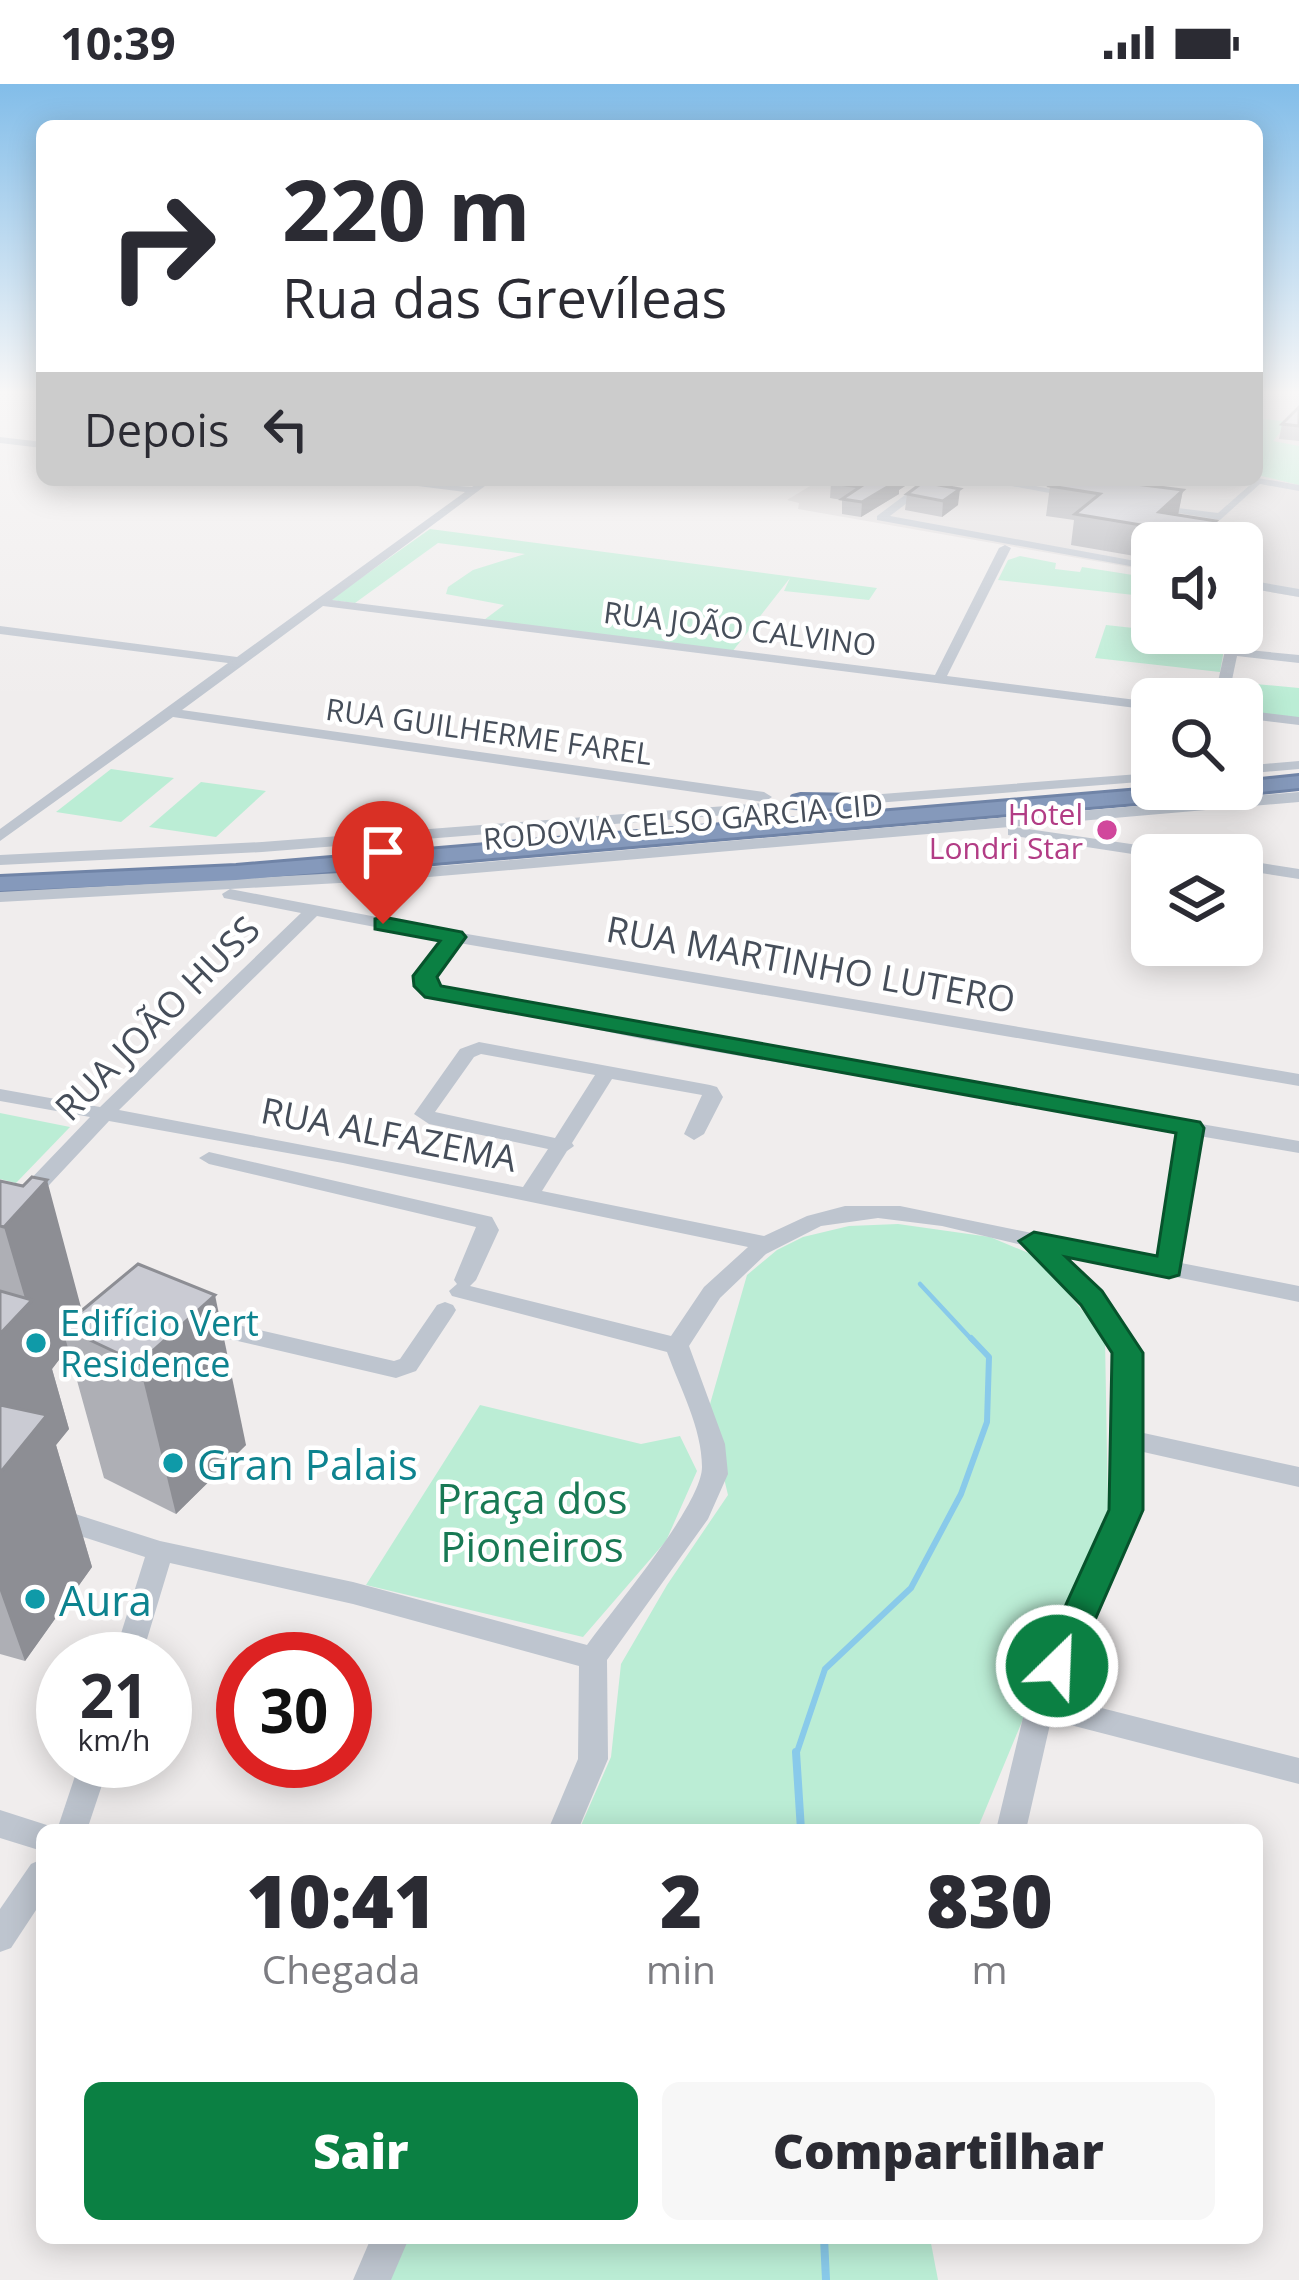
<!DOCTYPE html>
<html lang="pt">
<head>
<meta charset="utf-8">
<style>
  :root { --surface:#fff; --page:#f7f7f7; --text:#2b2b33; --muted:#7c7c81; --accent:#0b8043 }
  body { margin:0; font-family:"Open Sans",sans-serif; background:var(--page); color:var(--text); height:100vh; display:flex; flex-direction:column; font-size:45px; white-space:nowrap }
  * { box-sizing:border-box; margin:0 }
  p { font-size:39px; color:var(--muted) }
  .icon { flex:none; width:66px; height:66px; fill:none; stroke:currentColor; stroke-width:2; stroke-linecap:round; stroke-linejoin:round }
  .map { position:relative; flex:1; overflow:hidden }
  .sheet { position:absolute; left:36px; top:1740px; width:1227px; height:420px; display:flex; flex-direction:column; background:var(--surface); border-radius:18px; box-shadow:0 6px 30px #0003 }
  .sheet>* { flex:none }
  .hud { position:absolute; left:36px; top:36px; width:1227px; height:366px; border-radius:18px; box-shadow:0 6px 30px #0003; background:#fff; color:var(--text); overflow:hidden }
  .controls { position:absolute; left:1131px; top:438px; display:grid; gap:24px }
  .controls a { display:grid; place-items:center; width:132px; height:132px; border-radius:18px; background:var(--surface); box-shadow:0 6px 30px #0003; font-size:60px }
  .speed { position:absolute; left:36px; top:1548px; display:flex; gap:24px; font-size:60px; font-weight:700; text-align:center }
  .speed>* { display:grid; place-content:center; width:156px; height:156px; border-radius:50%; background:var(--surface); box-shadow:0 6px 30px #0003; line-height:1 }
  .speed small { font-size:30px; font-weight:400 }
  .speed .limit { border:18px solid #d22; background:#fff; color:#111 }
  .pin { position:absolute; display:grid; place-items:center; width:102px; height:102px; color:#fff; margin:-123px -51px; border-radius:50% 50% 50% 0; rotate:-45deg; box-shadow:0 0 12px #0007 }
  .pin .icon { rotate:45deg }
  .me { position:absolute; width:132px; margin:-66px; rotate:24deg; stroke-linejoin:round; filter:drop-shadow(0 0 9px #0008) }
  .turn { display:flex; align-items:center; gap:42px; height:252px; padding:0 48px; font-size:54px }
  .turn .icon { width:156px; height:156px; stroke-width:2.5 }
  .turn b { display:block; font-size:84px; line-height:102px }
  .then { display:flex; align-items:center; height:114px; padding:0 48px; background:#0003; gap:24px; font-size:45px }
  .eta { display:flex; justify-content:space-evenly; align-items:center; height:204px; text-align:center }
  .eta b { font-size:72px; font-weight:800; line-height:84px }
  .button { display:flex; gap:24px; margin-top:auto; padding:24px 48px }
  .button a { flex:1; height:138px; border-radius:18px; background:var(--accent); color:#fff; font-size:48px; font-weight:800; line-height:138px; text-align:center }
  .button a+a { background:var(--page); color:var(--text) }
  .status { display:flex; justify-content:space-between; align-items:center; height:84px; padding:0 60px; background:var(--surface); direction:ltr }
  .status svg { height:33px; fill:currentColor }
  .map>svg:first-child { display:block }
  .education { fill:#e1dedf }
  .green { fill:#bbedd5 }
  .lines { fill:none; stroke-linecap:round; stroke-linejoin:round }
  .stream-far2 { stroke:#89caea; stroke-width:4.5 }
  .stream-far1 { stroke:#89caea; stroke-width:6 }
  .stream { stroke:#89caea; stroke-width:8 }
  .highway-casing { stroke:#7084a7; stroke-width:6 }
  .minor { fill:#bec5cf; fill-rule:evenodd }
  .highway { fill:#8599bb; fill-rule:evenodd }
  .wall { fill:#aeafb5 }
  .shaded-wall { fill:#8d8e94 }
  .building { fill:#cacbd3; stroke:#8d8e94; stroke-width:3 }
  .route { fill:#0b8043; stroke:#07532c; stroke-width:3 }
  .hotel-dot { fill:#d1479c; stroke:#fff; stroke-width:4.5 }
  .culture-dot { fill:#0f9aa8; stroke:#fff; stroke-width:4.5 }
  .labels { text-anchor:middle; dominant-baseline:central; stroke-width:9; stroke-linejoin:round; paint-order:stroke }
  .far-street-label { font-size:30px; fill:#464e5a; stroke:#fff }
  .far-hotel-label { font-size:30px; fill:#b23c85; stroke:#fff; text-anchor:end }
  .street-label { font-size:36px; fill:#464e5a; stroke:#fff }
  .culture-label { font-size:36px; fill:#0d838f; stroke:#fff; text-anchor:start }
  .near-culture-label { font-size:42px; fill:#0d838f; stroke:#fff; text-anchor:start }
  .near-park-label { font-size:42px; fill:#187954; stroke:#fff }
</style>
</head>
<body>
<div class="status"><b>10:39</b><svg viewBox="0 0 49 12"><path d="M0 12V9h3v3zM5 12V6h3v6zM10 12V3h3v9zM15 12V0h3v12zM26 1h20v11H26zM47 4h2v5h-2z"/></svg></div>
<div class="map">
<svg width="1299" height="2196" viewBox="0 0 1299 2196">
  <rect width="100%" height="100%" fill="#f0eded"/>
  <path class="education" d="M1257,310H1299V513L1242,503V459H1152V487L798,425L799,419L787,416L820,396H1257Z"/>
  <g class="green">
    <path d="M1257,334L1289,338L1273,357L1299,362V401L1257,391Z"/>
    <path d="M430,445L877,504L869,516L784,507L790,494L732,568L484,536L504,521L446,510L448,503L473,486L525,470L438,459L355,519L330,516Z"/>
    <path d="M1020,472L1056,479L1055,485L1080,488L1082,483L1152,494V513L998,496L1008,476Z"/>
    <path d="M1106,541L1226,554L1220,588L1095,574Z"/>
    <path d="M1233,598L1299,604V636L1242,629V615H1229Z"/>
    <path d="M111,685L174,694L121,738L56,728Z"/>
    <path d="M201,698L266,707L216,753L149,743Z"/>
    <path d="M0,1029L70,1043L16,1099L0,1095Z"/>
    <path d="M898,1140L990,1153L1038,1173L1105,1254L1108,1430L977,1746H579L611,1673L621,1580L667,1501L728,1411L708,1327L747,1191L777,1166L803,1153L849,1142Z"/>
    <path d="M480,1321L641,1360L680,1352L697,1387L666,1457L583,1553L366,1501Z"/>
    <path d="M404,2154H930L938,2196H386Z"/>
  </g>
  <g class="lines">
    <path class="stream-far2" d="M920,1200L973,1257"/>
    <path class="stream-far1" d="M796,1671L825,1585L911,1504L961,1410L987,1338L989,1273L971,1254"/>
    <g class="stream">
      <path d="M796,1668L801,1746"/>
      <path d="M824,2154L826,2196"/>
    </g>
    <defs>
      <g id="highway">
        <path d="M1299,692V704L1242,710L236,796L0,807V793L236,782L1152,705H1242V698Z"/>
        <path d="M801,711L863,712L874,719L863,726L793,723V713Z"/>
      </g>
    </defs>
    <use href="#highway" class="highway-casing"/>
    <g class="minor">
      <path d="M0,353L42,358V364L0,359Z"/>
      <path d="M1258,394L1299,401V407L1260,400L1220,436L1149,424L1154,421L1218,429Z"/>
      <path d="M371,396L472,403L481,396H493L332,516L935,591L999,464L1005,461L1011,464L947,592L1152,618V626L323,522L182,626L764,708L772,713L764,718L173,633L0,757V745L228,579L0,550V542L237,573L465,408Z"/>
      <path d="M925,396H937L890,432L1152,480V486L877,436V432Z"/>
      <path d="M980,396H1004L1081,411L1076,414Z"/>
      <path d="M1242,495L1299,505V513L1242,503Z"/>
      <path d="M1229,549H1241L1238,565L1299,571V579L1237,572L1228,615H1214Z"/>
      <path d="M1242,626L1299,633V641L1242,634Z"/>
      <path d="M1299,677V685L1242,690V682Z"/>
      <path d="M1152,689V697L262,768L0,781V771L262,758Z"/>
      <path d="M1299,708V718L394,796L230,805L455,848L1299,990V1002L459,859L434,892L436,901L642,943L1299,1057V1069L1199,1052L1181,1179L1299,1202V1218L1058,1169L1099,1209L1139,1269V1348L1299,1383V1403L1139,1367V1427L1058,1613L1299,1674V1700L1051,1636L1026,1746H996L1026,1621L1113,1427L1115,1269L1083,1219L1026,1162L942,1142L878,1134L821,1142L766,1170L720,1214L689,1262L725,1360L728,1390L708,1435L607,1576L608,1675L578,1746H548L578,1675L579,1582L353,1520L170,1479L141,1575H113L145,1473L0,1426V1406L160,1457L353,1498L587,1561C613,1525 702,1421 702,1383C702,1344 680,1304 667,1268L452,1212L449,1207L457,1200L454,1196L476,1143L209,1080L199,1074L209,1068L492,1133L499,1146L476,1196L470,1202L671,1252L704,1203L748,1163L343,1079L109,1037L8,1145L0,1147V1127L90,1033L0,1017V1005L100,1023L301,829L224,814L222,810L230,805L0,818V808L394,786ZM317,832L444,856L416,892L422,909L642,955L1179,1048L1159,1175L900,1122H845L807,1132L764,1152L542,1107L567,1067L574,1062L572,1059L612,995L702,1011L684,1050L694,1056L704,1050L723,1013L717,1003L710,1001L479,958L460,965L414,1030L429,1040L548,1065L523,1103L119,1026ZM481,970L595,991L555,1054L435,1028L474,973Z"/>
      <path d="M1014,743L1172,766L1180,771L1152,773L1008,751V745Z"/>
      <path d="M1242,776L1299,785V795L1242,786Z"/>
      <path d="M445,1218L453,1221L456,1226L453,1231L416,1287L396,1294L199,1248L191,1246L187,1240L191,1234L199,1232L394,1277L400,1275L437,1221Z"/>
      <path d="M80,1677H110L87,1746H57Z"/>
      <path d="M0,1726L53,1743L54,1746H42V1767L0,1754Z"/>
      <path d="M42,1775V1817L11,1864L0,1868V1825L31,1780Z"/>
      <path d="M371,2154H409L391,2196H353Z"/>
    </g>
    <use href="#highway" class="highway"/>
  </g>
  <g class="wall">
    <path d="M1299,323V357L1279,355L1282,340Z"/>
    <path d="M835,396H914L899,406V410L861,433L842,430V416L830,414L831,399Z"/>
    <path d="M923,398L958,421L942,433L905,426L907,410Z"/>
    <path d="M1050,402L1183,406L1178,431L1216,437L1211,459H1152V475L1071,461L1074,436L1046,432Z"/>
    <path d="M0,1097L82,1227L246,1361L176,1430L104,1394L68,1264L52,1285L69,1345L56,1361L92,1483L25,1577L0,1570Z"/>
  </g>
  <g class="shaded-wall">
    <path d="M896,396H914L899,406V410L861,433L862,418Z"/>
    <path d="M960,405L958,421L942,433L943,417Z"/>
    <path d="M1183,406L1177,436L1159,428Z"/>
    <path d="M1216,437L1211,459H1199L1201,451Z"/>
    <path d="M47,1096L86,1242L62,1243L68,1264L52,1285L69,1345L56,1361L92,1483L25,1577L0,1507V1389L16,1369L0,1319V1250L27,1221L4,1143Z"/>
    <path d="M215,1211L246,1361L176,1430L139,1279Z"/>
  </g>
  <g class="building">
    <path d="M1299,323V342L1282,340Z"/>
    <path d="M835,396H899L862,418L842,415L860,403L831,399Z"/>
    <path d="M1058,396H1104L1183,406L1159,428L1216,437L1201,451L1075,430L1100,410L1050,402Z"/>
    <path d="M923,398L960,405L943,417L907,410Z"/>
    <path d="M32,1093L47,1096L4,1143L0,1142V1097L23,1102Z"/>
    <path d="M138,1180L215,1211L139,1279L62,1243Z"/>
    <path d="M0,1207L32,1216L0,1250Z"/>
    <path d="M0,1321L47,1331L0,1389Z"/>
  </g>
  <linearGradient id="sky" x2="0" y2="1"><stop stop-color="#82bde9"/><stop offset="0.5" stop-color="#f8f7f7"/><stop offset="1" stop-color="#f8f7f7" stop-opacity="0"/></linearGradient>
  <rect width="1299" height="617" fill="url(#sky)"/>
  <path class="route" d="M383,833L462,848L466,853L437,893L441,902L1200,1038L1204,1044L1179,1191L1169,1194L1066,1173L1102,1207L1143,1269V1426L1070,1593L1057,1598L1044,1593L1038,1582L1109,1426L1112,1269L1081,1221L1019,1157L1034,1148L1157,1172L1176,1049L425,913L414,902L413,892L440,857L375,845V835Z"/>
  <circle class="hotel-dot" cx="1107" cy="746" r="12"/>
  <g class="culture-dot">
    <circle cx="36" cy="1259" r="12"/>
    <circle cx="173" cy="1379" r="12"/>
    <circle cx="35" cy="1515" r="12"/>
  </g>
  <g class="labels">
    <g class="far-street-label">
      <text transform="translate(740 544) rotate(7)">RUA JOÃO CALVINO</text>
      <text transform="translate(489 647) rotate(8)">RUA GUILHERME FAREL</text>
      <text transform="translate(683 737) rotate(-5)">RODOVIA CELSO GARCIA CID</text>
    </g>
    <g class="far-hotel-label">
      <text x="1083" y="729">Hotel<tspan x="1083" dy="34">Londri Star</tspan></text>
    </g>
    <g class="street-label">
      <text transform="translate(811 880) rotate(10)">RUA MARTINHO LUTERO</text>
      <text transform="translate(157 934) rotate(-45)">RUA JOÃO HUSS</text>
      <text transform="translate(389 1050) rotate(11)">RUA ALFAZEMA</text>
    </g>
    <g class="culture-label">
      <text x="60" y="1238">Edifício Vert<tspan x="60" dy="41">Residence</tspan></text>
    </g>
    <g class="near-culture-label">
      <text x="197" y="1379">Gran Palais</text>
      <text x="59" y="1515">Aura</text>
    </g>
    <g class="near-park-label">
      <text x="532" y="1413">Praça dos<tspan x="532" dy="48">Pioneiros</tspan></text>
    </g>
  </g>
</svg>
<div class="controls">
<a><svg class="icon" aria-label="sound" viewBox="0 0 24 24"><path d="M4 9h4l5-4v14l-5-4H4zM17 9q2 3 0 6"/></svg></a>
<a><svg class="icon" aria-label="search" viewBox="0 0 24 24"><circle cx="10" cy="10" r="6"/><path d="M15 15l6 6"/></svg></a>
<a><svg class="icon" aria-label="layers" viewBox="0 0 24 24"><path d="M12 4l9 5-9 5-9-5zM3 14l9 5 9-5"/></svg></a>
</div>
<div class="speed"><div>21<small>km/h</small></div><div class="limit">30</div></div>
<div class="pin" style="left:383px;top:840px;background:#d93025"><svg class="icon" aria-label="arrive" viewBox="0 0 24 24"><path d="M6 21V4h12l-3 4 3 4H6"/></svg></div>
<svg class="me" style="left:1057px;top:1582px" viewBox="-20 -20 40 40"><circle r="17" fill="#0b8043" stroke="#fff" stroke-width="3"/><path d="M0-11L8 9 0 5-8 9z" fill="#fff"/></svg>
<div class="hud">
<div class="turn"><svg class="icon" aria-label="right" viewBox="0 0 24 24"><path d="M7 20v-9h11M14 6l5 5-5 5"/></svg><div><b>220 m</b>Rua das Grevíleas</div></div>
<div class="then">Depois<svg class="icon" aria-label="left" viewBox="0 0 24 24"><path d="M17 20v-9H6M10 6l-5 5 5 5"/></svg></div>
</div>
<section class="sheet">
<div class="eta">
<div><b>10:41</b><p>Chegada</p></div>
<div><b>2</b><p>min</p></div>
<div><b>830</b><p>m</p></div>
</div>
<div class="button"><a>Sair</a><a>Compartilhar</a></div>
</section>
</div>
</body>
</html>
